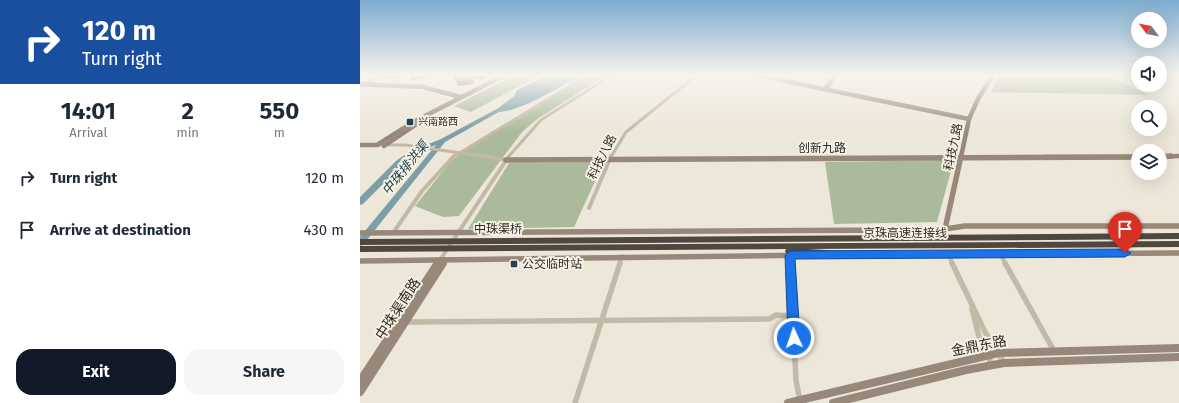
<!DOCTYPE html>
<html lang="en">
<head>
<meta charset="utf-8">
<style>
  :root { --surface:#fff; --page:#f6f6f7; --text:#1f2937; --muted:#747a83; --accent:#111827 }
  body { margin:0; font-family:"Fira Sans","Noto Sans SC",sans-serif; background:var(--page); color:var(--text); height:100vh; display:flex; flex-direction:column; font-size:15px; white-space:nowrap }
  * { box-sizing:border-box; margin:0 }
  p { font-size:13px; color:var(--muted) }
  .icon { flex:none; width:22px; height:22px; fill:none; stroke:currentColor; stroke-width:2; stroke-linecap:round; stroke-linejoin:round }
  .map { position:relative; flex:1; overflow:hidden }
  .drawer { display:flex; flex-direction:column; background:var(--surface); width:360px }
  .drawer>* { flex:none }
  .banner { background:#1a4fa0; color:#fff; overflow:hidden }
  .needle { width:26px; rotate:302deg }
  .controls { position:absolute; left:771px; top:12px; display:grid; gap:8px }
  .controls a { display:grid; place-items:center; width:36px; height:36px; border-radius:50%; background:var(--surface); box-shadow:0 4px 16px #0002; font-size:20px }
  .pin { position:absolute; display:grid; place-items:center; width:34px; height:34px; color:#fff; margin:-41px -17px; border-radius:50% 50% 50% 0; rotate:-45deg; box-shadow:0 0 4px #0007 }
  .pin .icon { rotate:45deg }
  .me { position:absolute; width:44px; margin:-22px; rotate:357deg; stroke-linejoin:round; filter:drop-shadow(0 0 3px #0008) }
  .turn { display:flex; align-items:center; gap:14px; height:84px; padding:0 16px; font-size:18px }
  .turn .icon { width:52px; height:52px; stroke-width:2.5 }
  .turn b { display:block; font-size:28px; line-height:34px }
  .eta { display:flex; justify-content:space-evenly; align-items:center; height:68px; text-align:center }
  .eta b { font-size:24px; font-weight:700; line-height:28px }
  .primary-button { display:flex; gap:8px; margin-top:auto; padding:8px 16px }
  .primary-button a { flex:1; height:46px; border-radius:16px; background:var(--accent); color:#fff; font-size:16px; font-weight:700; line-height:46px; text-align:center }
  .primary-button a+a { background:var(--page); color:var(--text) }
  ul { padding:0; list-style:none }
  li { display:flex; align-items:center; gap:12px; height:52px; padding:0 16px }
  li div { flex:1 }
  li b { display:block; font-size:15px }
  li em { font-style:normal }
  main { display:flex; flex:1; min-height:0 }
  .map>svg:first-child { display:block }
  .green { fill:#abba9b }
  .water { fill:#7c9ea7 }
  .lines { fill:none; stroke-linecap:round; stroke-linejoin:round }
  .river { fill:#7c9ea7; fill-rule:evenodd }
  .street-far2 { stroke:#c3b9a7; stroke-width:3 }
  .street-far1 { stroke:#c3b9a7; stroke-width:4 }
  .street { stroke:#c3b9a7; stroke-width:5.5 }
  .secondary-far2 { stroke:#978879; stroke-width:4.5 }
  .secondary-far1 { stroke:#978879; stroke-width:5.5 }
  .secondary { stroke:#978879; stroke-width:8 }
  .highway { fill:#51473f; fill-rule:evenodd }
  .wall { fill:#9d6744 }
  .shaded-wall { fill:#7f5437 }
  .route { fill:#1a73e8; stroke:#114b97 }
  .poi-dot { fill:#22434d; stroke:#f6f1e5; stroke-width:1.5 }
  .labels { text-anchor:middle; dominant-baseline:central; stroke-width:4; stroke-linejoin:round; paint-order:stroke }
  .far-poi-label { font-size:10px; fill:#312b26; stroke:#f6f1e5; text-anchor:start }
  .street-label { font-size:12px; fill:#312b26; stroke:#f6f1e5 }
  .poi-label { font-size:12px; fill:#312b26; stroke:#f6f1e5; text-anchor:start }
  .water-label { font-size:13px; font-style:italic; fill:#22434d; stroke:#f6f1e5 }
  .near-street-label { font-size:14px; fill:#312b26; stroke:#f6f1e5 }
</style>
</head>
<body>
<main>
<section class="drawer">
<div class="banner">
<div class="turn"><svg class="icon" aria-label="right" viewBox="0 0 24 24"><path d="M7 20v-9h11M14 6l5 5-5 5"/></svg><div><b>120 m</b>Turn right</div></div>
</div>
<div class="eta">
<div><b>14:01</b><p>Arrival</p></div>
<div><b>2</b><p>min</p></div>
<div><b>550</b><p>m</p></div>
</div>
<ul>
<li><svg class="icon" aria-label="right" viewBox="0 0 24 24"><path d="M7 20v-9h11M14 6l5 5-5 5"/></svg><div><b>Turn right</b></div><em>120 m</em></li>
<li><svg class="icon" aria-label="arrive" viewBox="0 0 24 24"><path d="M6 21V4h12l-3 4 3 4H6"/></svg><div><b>Arrive at destination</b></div><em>430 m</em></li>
</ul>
<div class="primary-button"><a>Exit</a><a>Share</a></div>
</section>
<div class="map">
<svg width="819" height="403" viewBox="0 0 819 403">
  <rect width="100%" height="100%" fill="#ede7d9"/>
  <g class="green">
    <path d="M155,75H180L111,112L94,106Z"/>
    <path d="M230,75H246L176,120L162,132L99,216L83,217L55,206L91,161L100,154L120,140Z"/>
    <path d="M639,75H745L789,95L631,92Z"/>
    <path d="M594,160L577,222L474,224L465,162Z"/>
    <path d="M244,162L214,227L108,229L149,163Z"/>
  </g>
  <path class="water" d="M188,75H221C201,86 157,114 135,112L136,110L154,96L157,90Z"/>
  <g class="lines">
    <path class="river" d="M144,105L146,106V108L85,142L3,245L0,246V237L76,145L55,153L43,164L3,204L0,205V197L37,160L51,151L81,139Z"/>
    <g class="street-far2">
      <path d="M0,87L21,75"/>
      <path d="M17,145H45L129,157"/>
      <path d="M93,157L228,75"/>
      <path d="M148,157L181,120L252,75"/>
      <path d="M251,157L266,132L337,75"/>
    </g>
    <g class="street-far1">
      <path d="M122,156L146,160"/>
      <path d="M229,208L251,156"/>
      <path d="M33,233L62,191L94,156"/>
      <path d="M588,254L593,264"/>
      <path d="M640,254L646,264"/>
      <path d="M430,255V264"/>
      <path d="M80,260L149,156"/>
      <path d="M259,264L262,256"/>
    </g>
    <g class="street">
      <path d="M430,263L436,380L440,401"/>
      <path d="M592,263L625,332L644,363"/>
      <path d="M645,263L694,351"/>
      <path d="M612,309L619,337L632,365"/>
      <path d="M45,322L409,319L416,315L433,316"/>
      <path d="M215,403L260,263"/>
    </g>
    <g class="secondary-far2">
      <path d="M396,75L609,119"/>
      <path d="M0,84L63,87L101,97"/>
      <path d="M465,89L476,75"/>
      <path d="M0,145H17L55,121L145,75"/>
      <path d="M24,146L57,124"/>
      <path d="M601,157L609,119L618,99L633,75"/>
      <path d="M684,157H778"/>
      <path d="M800,157L819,156"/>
    </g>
    <g class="secondary-far1">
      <path d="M800,157L811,156"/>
      <path d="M146,160L778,157"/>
      <path d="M585,229L601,156"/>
      <path d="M0,233L542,230L585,229L605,226H819"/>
      <path d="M501,255L819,253"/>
      <path d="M0,261L457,255"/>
      <path d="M77,264L80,260"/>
      <path d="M82,264L85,260"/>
    </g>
    <g class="secondary">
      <path d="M0,381L78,263"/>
      <path d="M0,392L83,263"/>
      <path d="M428,403L638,353L819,348"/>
      <path d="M473,403L606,370L644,363L819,357"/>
    </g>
    <g class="highway">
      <path d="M819,233V239L0,245V239Z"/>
      <path d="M819,241V247L448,249L504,252L507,253L508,255L507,257L504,258L429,254L426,253L425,251L426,249L0,252V246Z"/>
    </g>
  </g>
  <path class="wall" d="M109,75H131L122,80L115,78L113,84L98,86Z"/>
  <g class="shaded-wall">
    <path d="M23,75H43L42,77L26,79Z"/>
    <path d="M49,75H68L67,78L51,80Z"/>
    <path d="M92,75H114L115,78L113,84L98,86Z"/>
    <path d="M120,75H131L122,80Z"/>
  </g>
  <linearGradient id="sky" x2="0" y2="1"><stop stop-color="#7dabce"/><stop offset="0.57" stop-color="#f7f4ee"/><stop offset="1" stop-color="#f7f4ee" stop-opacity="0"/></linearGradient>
  <rect width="819" height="132" fill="url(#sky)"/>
  <path class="route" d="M765,249L771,253L765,257L435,259L440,338L438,341L434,343L430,341L428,338L425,255L430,251Z"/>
  <g class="poi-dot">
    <rect x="46" y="118" width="8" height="8" rx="2"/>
    <rect x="150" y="260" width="8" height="8" rx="2"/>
  </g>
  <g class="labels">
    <g class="far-poi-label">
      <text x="58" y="122">兴南路西</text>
    </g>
    <g class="street-label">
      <text transform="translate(593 147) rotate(-78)">科技九路</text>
      <text x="462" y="148">创新九路</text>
      <text transform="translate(242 157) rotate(-63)">科技八路</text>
      <text x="138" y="229">中珠渠桥</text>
      <text x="545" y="233">京珠高速连接线</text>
    </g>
    <g class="poi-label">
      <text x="162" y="264">公交临时站</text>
    </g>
    <g class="water-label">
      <text transform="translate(45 168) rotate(-51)">中珠排洪渠</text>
    </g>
    <g class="near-street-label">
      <text transform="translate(38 309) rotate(-57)">中珠渠南路</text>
      <text transform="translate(619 346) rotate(-11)">金鼎东路</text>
    </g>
  </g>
</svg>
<div class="controls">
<a><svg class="needle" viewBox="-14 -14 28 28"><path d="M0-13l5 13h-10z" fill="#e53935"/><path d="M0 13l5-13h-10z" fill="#747a83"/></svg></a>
<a><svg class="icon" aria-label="sound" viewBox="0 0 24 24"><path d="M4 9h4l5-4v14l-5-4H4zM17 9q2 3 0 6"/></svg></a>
<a><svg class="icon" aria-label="search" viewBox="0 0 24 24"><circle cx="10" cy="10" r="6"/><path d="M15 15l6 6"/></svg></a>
<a><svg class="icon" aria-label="layers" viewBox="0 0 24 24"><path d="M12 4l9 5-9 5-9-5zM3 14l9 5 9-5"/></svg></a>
</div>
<div class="pin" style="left:765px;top:253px;background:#d93025"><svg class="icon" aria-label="arrive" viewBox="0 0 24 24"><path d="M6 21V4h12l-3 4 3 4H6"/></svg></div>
<svg class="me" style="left:434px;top:338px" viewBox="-20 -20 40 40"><circle r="17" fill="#1a73e8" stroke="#fff" stroke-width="3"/><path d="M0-11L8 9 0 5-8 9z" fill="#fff"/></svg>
</div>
</main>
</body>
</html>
